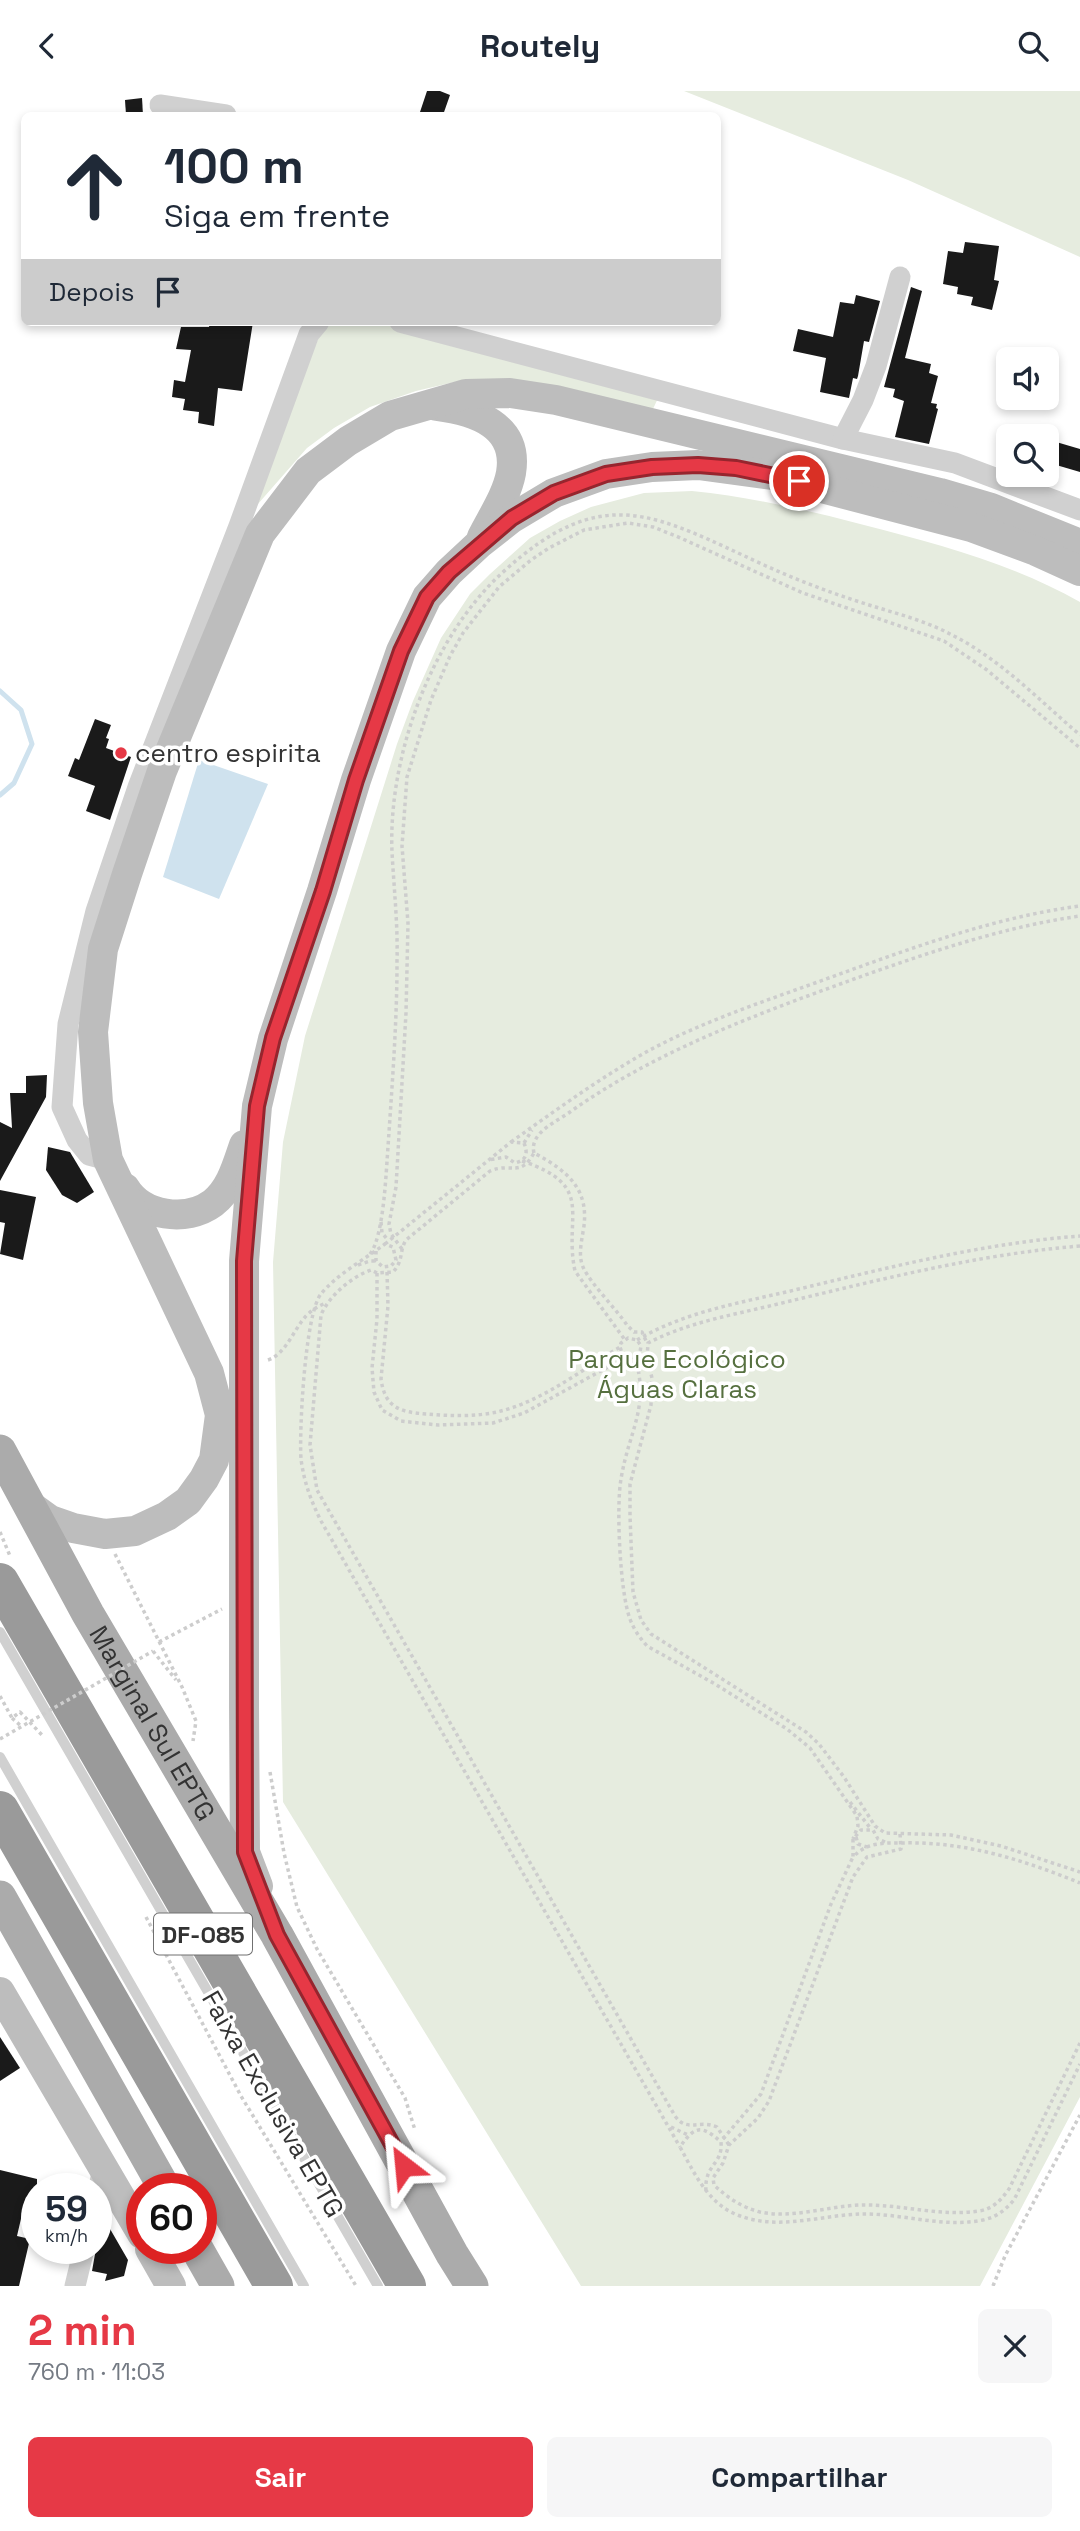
<!DOCTYPE html>
<html lang="pt">
<head>
<meta charset="utf-8">
<style>
  :root { --surface:#fff; --page:#f6f6f7; --text:#1f2937; --muted:#747a83; --accent:#e63946 }
  body { margin:0; font-family:"Space Grotesk",sans-serif; background:var(--page); color:var(--text); height:100vh; display:flex; flex-direction:column; font-size:26px; white-space:nowrap }
  * { box-sizing:border-box; margin:0 }
  p { font-size:23px; color:var(--muted) }
  .icon { flex:none; width:38px; height:38px; fill:none; stroke:currentColor; stroke-width:2; stroke-linecap:round; stroke-linejoin:round }
  .map { position:relative; height:2195px; overflow:hidden }
  .panel { display:flex; flex-direction:column; background:var(--surface); flex:1 }
  .panel>* { flex:none }
  .top-card { position:absolute; left:21px; top:21px; width:700px; height:214px; border-radius:10px; box-shadow:0 4px 10px #0003; background:#fff; color:var(--text); overflow:hidden }
  .fabs { position:absolute; left:996px; top:256px; display:grid; gap:14px }
  .fabs a { display:grid; place-items:center; width:63px; height:63px; border-radius:10px; background:var(--surface); box-shadow:0 4px 10px #0003; font-size:35px }
  .speed { position:absolute; left:21px; top:2082px; display:flex; gap:14px; font-size:35px; font-weight:700; text-align:center }
  .speed>* { display:grid; place-content:center; width:91px; height:91px; border-radius:50%; background:var(--surface); box-shadow:0 4px 10px #0003; line-height:1 }
  .speed small { font-size:18px; font-weight:400 }
  .speed .limit { border:10px solid #d22; background:#fff; color:#111 }
  .pin { position:absolute; display:grid; place-items:center; width:60px; height:60px; color:#fff; margin:-30px; border:4px solid #fff; border-radius:50%; box-shadow:0 2px 7px #0007 }
  .me { position:absolute; width:77px; margin:-38px; rotate:331deg; stroke-linejoin:round; filter:drop-shadow(0 0 5px #0008) }
  .turn { display:flex; align-items:center; gap:24px; height:147px; padding:0 28px; font-size:32px }
  .turn .icon { width:91px; height:91px; stroke-width:2.5 }
  .turn b { display:block; font-size:49px; line-height:60px }
  .then { display:flex; align-items:center; height:66px; padding:0 28px; background:#0003; gap:14px; font-size:26px }
  .round { display:grid; place-items:center; flex:none; width:74px; height:74px; border-radius:10px; background:var(--page) }
  .overview { display:flex; align-items:center; justify-content:space-between; height:119px; padding:0 28px }
  h1 { font-size:42px; font-weight:700; line-height:52px; color:var(--accent) }
  .action { display:flex; gap:14px; margin-top:auto; padding:14px 28px }
  .action a { flex:1; height:80px; border-radius:10px; background:var(--accent); color:#fff; font-size:28px; font-weight:700; line-height:80px; text-align:center }
  .action a+a { background:var(--page); color:var(--text) }
  header { display:flex; justify-content:space-between; align-items:center; height:91px; padding:0 28px; background:var(--surface); font-size:32px; font-weight:700 }
  .map>svg:first-child { display:block }
  .green { fill:#e6ecdf }
  .water { fill:#cfe2ee }
  .lines { fill:none; stroke-linecap:round; stroke-linejoin:round }
  .stream { stroke:#cfe2ee; stroke-width:5 }
  .building { fill:#1a1a1a }
  .path { stroke:#cdcdcd; stroke-width:3.5; stroke-dasharray:3.5 3.5; stroke-linecap:butt }
  .lane { stroke:#d0d0d0; stroke-width:10 }
  .street { stroke:#d0d0d0; stroke-width:21 }
  .secondary { stroke:#bdbdbd; stroke-width:30 }
  .primary { stroke:#ababab; stroke-width:33 }
  .highway { stroke:#9a9a9a; stroke-width:38 }
  .path-bridge { stroke:#cdcdcd; stroke-width:3.5; stroke-dasharray:3.5 3.5; stroke-linecap:butt }
  .route-casing { stroke:#96252e; stroke-width:18 }
  .route { stroke:#e63946; stroke-width:12 }
  .poi-dot { fill:#e63946; stroke:#fff; stroke-width:2.5 }
  .labels { text-anchor:middle; dominant-baseline:central; stroke-width:7; stroke-linejoin:round; paint-order:stroke }
  .shield { fill:#fff; stroke:#707070; stroke-width:2 }
  .shield-label { font-size:24px; font-weight:bold; fill:#333 }
  .poi-label { font-size:26px; fill:#333; stroke:#fff; text-anchor:start }
  .park-label { font-size:26px; fill:#56703f; stroke:#fff }
  .street-label { font-size:26px; fill:#333; stroke:#fff }
</style>
</head>
<body>
<header><svg class="icon" aria-label="back" viewBox="0 0 24 24"><path d="M15 5l-7 7 7 7"/></svg>Routely<svg class="icon" aria-label="search" viewBox="0 0 24 24"><circle cx="10" cy="10" r="6"/><path d="M15 15l6 6"/></svg></header>
<div class="map">
<svg width="1080" height="2195" viewBox="0 0 1080 2195">
  <rect width="100%" height="100%" fill="#fff"/>
  <g class="green">
    <path d="M684,0H1080V166L908,89Z"/>
    <path d="M325,231H385L660,303L652,320L459,290L416,300L370,316L334,337L307,357L244,429Z"/>
    <path d="M692,400C751,406 807,419 864,434C938,453 1013,473 1080,511V2006L980,2195H581L283,1711L273,1171L283,1051L305,945L397,653L413,610L441,547L470,503L490,483L530,447L560,430L591,416L644,402Z"/>
  </g>
  <path class="water" d="M199,669L268,693L219,808L163,786Z"/>
  <g class="lines">
    <path class="stream" d="M0,600L21,619L32,653L14,692L0,704"/>
  </g>
  <g class="building">
    <path d="M427,0H440L450,4L443,24H419Z"/>
    <path d="M142,7L143,24H126L125,9Z"/>
    <path d="M965,151L999,155L994,189L999,190L992,219L971,214L973,206L957,203L958,196L943,193L948,160L963,162Z"/>
    <path d="M911,196L922,200L905,267L931,273L929,282L938,285L931,312L937,313L936,317L938,318L929,353L895,346L904,310L893,306L895,298L884,296Z"/>
    <path d="M856,204L880,210L869,251L864,250L858,285L857,288L853,287L849,307L820,301L826,267L793,260L798,238L833,246L840,211L854,213Z"/>
    <path d="M210,231H253L242,300L218,297L214,335L198,332L199,321L183,319L185,308L172,306L174,289L185,291L191,259L176,258L181,236H209Z"/>
    <path d="M1046,348L1080,358V381L1046,371Z"/>
    <path d="M95,628L111,634L106,647L109,648L106,657L131,666L110,729L86,720L95,695L68,685L75,667L79,669Z"/>
    <path d="M47,984L46,1006L0,1090V1031L12,1037L10,1002H26V985Z"/>
    <path d="M48,1056L70,1061L94,1101L77,1112L62,1104L46,1079Z"/>
    <path d="M0,1099L36,1106L23,1169L0,1163L5,1132L0,1131Z"/>
    <path d="M0,1946L20,1977L0,1990Z"/>
    <path d="M0,2079L37,2088V2109L26,2106L17,2145L30,2148L19,2195H0Z"/>
    <path d="M102,2124L128,2169L124,2185L105,2190L107,2183L92,2180Z"/>
  </g>
  <g class="lines">
    <g class="path">
      <path d="M511,1051C556,1019 600,987 648,960C700,932 759,912 815,892C901,861 989,827 1080,815"/>
      <path d="M524,1052L532,1039"/>
      <path d="M534,1062C529,1042 556,1031 570,1021C656,960 755,924 854,888C927,862 1003,836 1080,825"/>
      <path d="M522,1070C597,1095 563,1124 575,1180L625,1249"/>
      <path d="M381,1131L382,1142L388,1149"/>
      <path d="M385,1153L511,1051L524,1052C528,1062 527,1069 515,1072L506,1066L488,1069"/>
      <path d="M1080,1155C980,1163 883,1188 786,1211C739,1223 690,1230 648,1252L647,1267L652,1287L651,1314L630,1393V1425L633,1501L641,1529L651,1543L806,1641L819,1653L844,1686L875,1735L885,1742L951,1744L1001,1755L1080,1781"/>
      <path d="M402,1158L391,1143L389,1133L396,1096L406,922L408,832L402,755L407,686L431,609L450,565L463,542L499,496L531,469L549,457L584,439L628,432L653,436L676,445L803,502L944,550L987,579L1080,657"/>
      <path d="M376,1160V1170L383,1176L391,1175L396,1169L393,1156L385,1153C365,1168 336,1184 321,1203C305,1222 299,1341 301,1368C304,1391 311,1410 321,1430L680,2056"/>
      <path d="M370,1163C384,1145 386,1081 388,1056C392,995 397,933 397,871C398,834 394,798 392,761C388,666 431,547 502,482C603,389 655,424 764,474C797,489 831,502 866,513C894,522 924,529 950,543C999,567 1039,609 1080,644"/>
      <path d="M358,1174L370,1170H376"/>
      <path d="M387,1181L388,1215L381,1288C385,1317 400,1321 426,1323C450,1325 478,1326 501,1320C544,1309 583,1278 620,1256L621,1252L628,1247L637,1249L641,1255L640,1261L631,1267L622,1262L620,1256"/>
      <path d="M377,1182L371,1179C351,1186 329,1205 321,1224L310,1354L317,1399L675,2025C687,2042 699,2028 717,2036L729,2054"/>
      <path d="M637,1249C688,1219 746,1211 803,1197C895,1175 986,1152 1080,1145"/>
      <path d="M635,1266C650,1317 629,1339 621,1388C616,1416 620,1502 630,1528C634,1539 640,1547 647,1555L715,1593L787,1638L810,1657L857,1725L858,1735L853,1748"/>
      <path d="M647,1267L632,1273L619,1270L524,1322L493,1332L438,1334L401,1330L382,1319L374,1301L372,1277L377,1228V1182L393,1181C404,1169 399,1160 406,1149L490,1080C512,1071 520,1087 534,1062C568,1080 591,1099 583,1141C581,1153 578,1167 584,1178C592,1194 616,1218 627,1234L634,1241H642L647,1252"/>
      <path d="M268,1269C286,1263 294,1238 306,1225C312,1219 318,1215 326,1212"/>
      <path d="M0,1441L10,1465"/>
      <path d="M115,1463L182,1596L196,1630L193,1650"/>
      <path d="M159,1551L222,1518"/>
      <path d="M153,1560L176,1589"/>
      <path d="M0,1605L12,1627L20,1621L42,1644"/>
      <path d="M12,1627L21,1635"/>
      <path d="M270,1681L284,1762L297,1816L317,1858L405,2007L415,2039"/>
      <path d="M850,1711L871,1738"/>
      <path d="M900,1743L901,1758L867,1766L853,1786L769,2010L758,2027L729,2054L723,2072L713,2087L714,2094C728,2107 741,2116 760,2121C793,2128 828,2115 861,2114C901,2113 940,2126 979,2120C993,2118 1001,2109 1009,2098L1080,1952"/>
      <path d="M856,1746L858,1753L867,1756"/>
      <path d="M885,1751L878,1748L873,1739H861L853,1748V1766C867,1751 883,1752 902,1752C964,1750 1024,1769 1080,1792"/>
      <path d="M146,1826L241,2005L356,2195"/>
      <path d="M671,2036L688,2044"/>
      <path d="M723,2048L761,2003L831,1813L853,1766"/>
      <path d="M706,2100C704,2073 723,2074 721,2051C702,2034 695,2034 680,2056C693,2080 707,2110 733,2122C776,2142 821,2123 865,2123C904,2123 944,2137 983,2129C997,2126 1005,2119 1014,2109L1080,1973"/>
      <path d="M993,2195L1005,2165L1080,2024"/>
    </g>
    <g class="lane">
      <path d="M0,1541L378,2195"/>
      <path d="M0,1666L304,2195"/>
    </g>
    <g class="street">
      <path d="M160,14L226,24"/>
      <path d="M400,231L843,348L955,372L1080,419"/>
      <path d="M843,348L863,309L876,275L900,186"/>
      <path d="M108,1069L89,1064L77,1049L62,1016L68,933L96,820L138,696L239,435L309,243L319,231"/>
      <path d="M96,2107L104,2075"/>
      <path d="M75,2195L84,2158"/>
    </g>
    <g class="secondary">
      <path d="M437,315C475,320 519,334 511,382C507,404 492,426 482,446"/>
      <path d="M125,1097C142,1125 186,1132 213,1112C231,1098 237,1074 244,1054"/>
      <path d="M32,1416L50,1429L73,1437L105,1443L135,1440L167,1425L188,1410L204,1388L214,1369L220,1324L209,1282L108,1069L98,1012L93,941L103,858L127,783L162,680L260,443L308,380L348,350L390,325L466,303L510,302L556,309L940,402L991,417L1080,453"/>
      <path d="M258,1795L245,1761L244,1615V1170L257,1015L273,948L322,800L356,689L401,560L427,506L449,481L479,453L512,427L554,402L606,383L652,376L698,374L772,384L971,436L1036,460L1080,480"/>
      <path d="M0,1901L142,2143"/>
      <path d="M150,2158L171,2195"/>
    </g>
    <g class="primary">
      <path id="s1" d="M0,1360L88,1523L277,1844L452,2163L472,2195"/>
      <path d="M0,1806L165,2098"/>
      <path d="M197,2158L218,2195"/>
    </g>
    <g class="highway">
      <path d="M0,1491L407,2195"/>
      <path d="M0,1719L274,2195"/>
    </g>
    <path class="path-bridge" d="M0,1648L153,1560"/>
  </g>
  <g class="lines">
    <defs>
      <path id="route" d="M404,2075L277,1844L245,1761L244,1170L257,1015L273,947L323,800L356,689L401,560L427,506L449,481L512,427L554,402L606,383L652,376L698,374L736,377L799,390"/>
    </defs>
    <use href="#route" class="route-casing"/>
    <use href="#route" class="route"/>
  </g>
  <circle class="poi-dot" cx="121" cy="662" r="7"/>
  <g class="labels">
    <rect class="shield" x="154" y="1822.5" width="98" height="41" rx="5"/>
    <g class="shield-label">
      <text x="203" y="1843">DF-085</text>
    </g>
    <g class="poi-label">
      <text x="135" y="662">centro espirita</text>
    </g>
    <g class="park-label">
      <text x="677" y="1268">Parque Ecológico<tspan x="677" dy="30">Águas Claras</tspan></text>
    </g>
    <g class="street-label">
      <text stroke="none"><textPath href="#s1" startOffset="312">Marginal Sul EPTG</textPath></text>
      <text transform="translate(273 2013) rotate(60)">Faixa Exclusiva EPTG</text>
    </g>
  </g>
</svg>
<div class="fabs">
<a><svg class="icon" aria-label="sound" viewBox="0 0 24 24"><path d="M4 9h4l5-4v14l-5-4H4zM17 9q2 3 0 6"/></svg></a>
<a><svg class="icon" aria-label="search" viewBox="0 0 24 24"><circle cx="10" cy="10" r="6"/><path d="M15 15l6 6"/></svg></a>
</div>
<div class="speed"><div>59<small>km/h</small></div><div class="limit">60</div></div>
<div class="pin" style="left:799px;top:390px;background:#d93025"><svg class="icon" aria-label="arrive" viewBox="0 0 24 24"><path d="M6 21V4h12l-3 4 3 4H6"/></svg></div>
<svg class="me" style="left:404px;top:2075px" viewBox="-20 -20 40 40"><path d="M0-17L14 15 0 8-14 15z" fill="#e63946" stroke="#fff" stroke-width="4"/></svg>
<div class="top-card">
<div class="turn"><svg class="icon" aria-label="ahead" viewBox="0 0 24 24"><path d="M12 20V5M6 11l6-6 6 6"/></svg><div><b>100 m</b>Siga em frente</div></div>
<div class="then">Depois<svg class="icon" aria-label="arrive" viewBox="0 0 24 24"><path d="M6 21V4h12l-3 4 3 4H6"/></svg></div>
</div>
</div>
<section class="panel">
<div class="overview"><div><h1>2 min</h1><p>760 m · 11:03</p></div><a class="round"><svg class="icon" aria-label="close" viewBox="0 0 24 24"><path d="M6 6l12 12M18 6L6 18"/></svg></a></div>
<div class="action"><a>Sair</a><a>Compartilhar</a></div>
</section>
</body>
</html>
